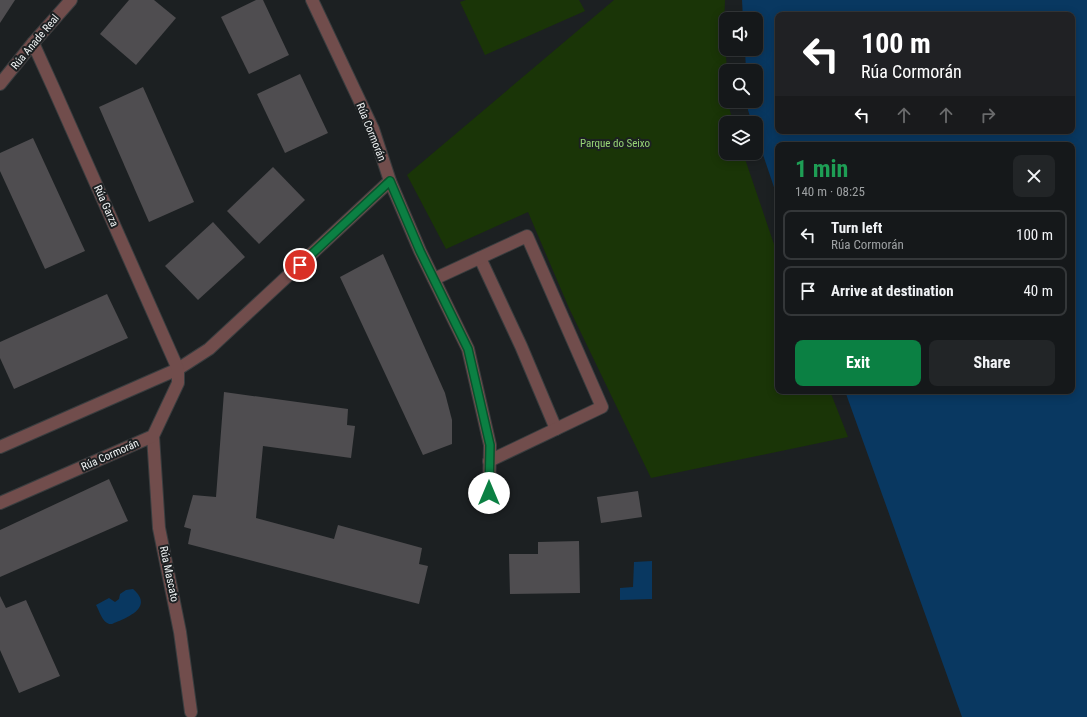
<!DOCTYPE html>
<html lang="en">
<head>
<meta charset="utf-8">
<style>
  :root { --surface:#15181a; --page:#222527; --text:#f1f3f6; --muted:#9da0a2; --line:#343739; --accent:#0b8043 }
  body { margin:0; font-family:"Roboto Condensed",sans-serif; background:var(--page); color:var(--text); height:100vh; display:flex; flex-direction:column; font-size:15px; white-space:nowrap }
  * { box-sizing:border-box; margin:0 }
  p { font-size:13px; color:var(--muted) }
  .icon { flex:none; width:22px; height:22px; fill:none; stroke:currentColor; stroke-width:2; stroke-linecap:round; stroke-linejoin:round }
  .map { position:relative; flex:1; overflow:hidden }
  .side { position:absolute; left:775px; top:142px; width:300px; height:252px; display:flex; flex-direction:column; background:var(--surface); border-radius:8px; box-shadow:0 2px 10px #0003,0 0 0 1px var(--line) }
  .side>* { flex:none }
  .banner { position:absolute; left:775px; top:12px; width:300px; height:122px; border-radius:8px; box-shadow:0 2px 10px #0003,0 0 0 1px var(--line); background:#202124; color:#fff; overflow:hidden }
  .tools { position:absolute; left:719px; top:12px; display:grid; gap:8px }
  .tools a { display:grid; place-items:center; width:44px; height:44px; border-radius:8px; background:var(--surface); box-shadow:0 2px 10px #0003,0 0 0 1px var(--line); font-size:20px }
  .pin { position:absolute; display:grid; place-items:center; width:34px; height:34px; color:#fff; margin:-17px; border:2px solid #fff; border-radius:50%; box-shadow:0 1px 4px #0007 }
  .me { position:absolute; width:44px; margin:-22px; rotate:0deg; stroke-linejoin:round; filter:drop-shadow(0 0 3px #0008) }
  .turn { display:flex; align-items:center; gap:14px; height:84px; padding:0 20px; font-size:18px }
  .turn .icon { width:52px; height:52px; stroke-width:2.5 }
  .turn b { display:block; font-size:28px; line-height:34px }
  .lanes { display:flex; align-items:center; height:38px; padding:0 20px; background:#0003; justify-content:center; gap:20px; direction:ltr }
  .lanes .off { opacity:.35 }
  .round { display:grid; place-items:center; flex:none; width:42px; height:42px; border-radius:8px; background:var(--page) }
  .overview { display:flex; align-items:center; justify-content:space-between; height:68px; padding:0 20px }
  h1 { font-size:24px; font-weight:700; line-height:30px; color:#1e9e55 }
  .button { display:flex; gap:8px; margin-top:auto; padding:8px 20px }
  .button a { flex:1; height:46px; border-radius:8px; background:var(--accent); color:#fff; font-size:16px; font-weight:700; line-height:46px; text-align:center }
  .button a+a { background:var(--page); color:var(--text) }
  ul { padding:0; list-style:none }
  li { display:flex; align-items:center; gap:12px; height:50px; margin:0 8px 6px; padding:0 12px; border:2px solid var(--line); border-radius:8px }
  li div { flex:1 }
  li b { display:block; font-size:15px }
  li em { font-style:normal }
  .map>svg:first-child { display:block }
  .green { fill:#1a3507 }
  .water { fill:#093861; fill-rule:evenodd }
  .building { fill:#4f4d50 }
  .lines { fill:none; stroke-linecap:round; stroke-linejoin:round }
  .minor-casing { stroke:#393d3f; stroke-width:14 }
  .minor { stroke:#714d4c; stroke-width:12 }
  .route-casing { stroke:#07532c; stroke-width:10 }
  .route { stroke:#0b8043; stroke-width:7 }
  .labels { text-anchor:middle; dominant-baseline:central; stroke-width:4; stroke-linejoin:round; paint-order:stroke }
  .street-label { font-size:11px; fill:#eef1f2; stroke:#1c2022 }
  .park-label { font-size:11px; fill:#97d476; stroke:#1c2022 }
</style>
</head>
<body>
<div class="map">
<svg width="1087" height="717" viewBox="0 0 1087 717">
  <rect width="100%" height="100%" fill="#1c2022"/>
  <g class="green">
    <path d="M466,0H579L585,11L485,55L460,2Z"/>
    <path d="M614,0H725L724,26L727,71H726V101H729L730,111L734,123H726V153H743L778,256V391H830L848,437L651,478L569,308L528,212L446,249L407,175Z"/>
  </g>
  <g class="water">
    <path d="M742,0H1087V717H962L845,391H1072V145H778V199L756,134V123H752L748,110L747,101H756V71H746L745,49H756V19H743ZM778,15H1072V131H778Z"/>
    <path d="M652,561V599L620,600V588L633,587L634,562Z"/>
    <path d="M133,589C155,608 126,618 112,624C103,625 100,612 96,605L109,598L115,602L119,599L120,594L126,590Z"/>
  </g>
  <g class="building">
    <path d="M0,0H15L0,23Z"/>
    <path d="M129,0H154L176,18L136,65L100,34Z"/>
    <path d="M256,0H263L289,55L249,74L221,17Z"/>
    <path d="M300,74L328,133L285,153L257,94Z"/>
    <path d="M143,87L194,202L149,222L99,107Z"/>
    <path d="M33,138L85,251L45,269L0,171V153Z"/>
    <path d="M273,167L305,200L259,244L227,211Z"/>
    <path d="M213,222L245,257L198,300L165,266Z"/>
    <path d="M383,254L445,393L452,420V444L423,455L340,277Z"/>
    <path d="M107,294L128,338L14,389L0,358V342Z"/>
    <path d="M224,392L348,409L347,425L355,426L351,458L263,446L256,518L334,539L338,525L422,548L419,564L428,566L419,604L188,544L191,529L184,527L193,495L216,497Z"/>
    <path d="M109,479L128,521L0,577V530Z"/>
    <path d="M638,491L642,517L601,523L597,497Z"/>
    <path d="M579,541L580,593L510,594L509,554H538V542Z"/>
    <path d="M0,596L6,608L26,600L60,676L19,693L0,650Z"/>
  </g>
  <g class="lines">
    <defs>
      <g id="minor">
        <path d="M312,0L373,129L390,181L420,251L468,349L490,445L489,493"/>
        <path d="M0,84L33,43L71,0"/>
        <path d="M480,258L521,346L556,429"/>
        <path d="M434,279L527,236L602,407L489,461"/>
        <path d="M153,436L159,528L180,632L191,712"/>
        <path d="M0,447L178,369L209,349L390,181"/>
        <path d="M0,503L153,436L178,383V369L53,87L33,43"/>
      </g>
    </defs>
    <use href="#minor" class="minor-casing"/>
    <use href="#minor" class="minor"/>
  </g>
  <g class="lines">
    <defs>
      <path id="route" d="M300,265L390,181L420,251L468,349L490,445L489,493"/>
    </defs>
    <use href="#route" class="route-casing"/>
    <use href="#route" class="route"/>
  </g>
  <g class="labels">
    <g class="street-label">
      <text transform="translate(35 42) rotate(-50)">Rúa Anade Real</text>
      <text transform="translate(371 132) rotate(68)">Rúa Cormorán</text>
      <text transform="translate(106 206) rotate(66)">Rúa Garza</text>
      <text transform="translate(110 455) rotate(-24)">Rúa Cormorán</text>
      <text transform="translate(169 574) rotate(78)">Rúa Mascato</text>
    </g>
    <g class="park-label">
      <text x="615" y="143">Parque do Seixo</text>
    </g>
  </g>
</svg>
<div class="tools">
<a><svg class="icon" aria-label="sound" viewBox="0 0 24 24"><path d="M4 9h4l5-4v14l-5-4H4zM17 9q2 3 0 6"/></svg></a>
<a><svg class="icon" aria-label="search" viewBox="0 0 24 24"><circle cx="10" cy="10" r="6"/><path d="M15 15l6 6"/></svg></a>
<a><svg class="icon" aria-label="layers" viewBox="0 0 24 24"><path d="M12 4l9 5-9 5-9-5zM3 14l9 5 9-5"/></svg></a>
</div>
<div class="pin" style="left:300px;top:265px;background:#d93025"><svg class="icon" aria-label="arrive" viewBox="0 0 24 24"><path d="M6 21V4h12l-3 4 3 4H6"/></svg></div>
<svg class="me" style="left:489px;top:493px" viewBox="-20 -20 40 40"><circle r="19" fill="#fff"/><path d="M0-13L10 11 0 6-10 11z" fill="#0b8043"/></svg>
<div class="banner">
<div class="turn"><svg class="icon" aria-label="left" viewBox="0 0 24 24"><path d="M17 20v-9H6M10 6l-5 5 5 5"/></svg><div><b>100 m</b>Rúa Cormorán</div></div>
<div class="lanes"><svg class="icon" aria-label="left" viewBox="0 0 24 24"><path d="M17 20v-9H6M10 6l-5 5 5 5"/></svg><svg class="icon off" aria-label="ahead" viewBox="0 0 24 24"><path d="M12 20V5M6 11l6-6 6 6"/></svg><svg class="icon off" aria-label="ahead" viewBox="0 0 24 24"><path d="M12 20V5M6 11l6-6 6 6"/></svg><svg class="icon off" aria-label="right" viewBox="0 0 24 24"><path d="M7 20v-9h11M14 6l5 5-5 5"/></svg></div>
</div>
<section class="side">
<div class="overview"><div><h1>1 min</h1><p>140 m · 08:25</p></div><a class="round"><svg class="icon" aria-label="close" viewBox="0 0 24 24"><path d="M6 6l12 12M18 6L6 18"/></svg></a></div>
<ul>
<li><svg class="icon" aria-label="left" viewBox="0 0 24 24"><path d="M17 20v-9H6M10 6l-5 5 5 5"/></svg><div><b>Turn left</b><p>Rúa Cormorán</p></div><em>100 m</em></li>
<li><svg class="icon" aria-label="arrive" viewBox="0 0 24 24"><path d="M6 21V4h12l-3 4 3 4H6"/></svg><div><b>Arrive at destination</b></div><em>40 m</em></li>
</ul>
<div class="button"><a>Exit</a><a>Share</a></div>
</section>
</div>
</body>
</html>
